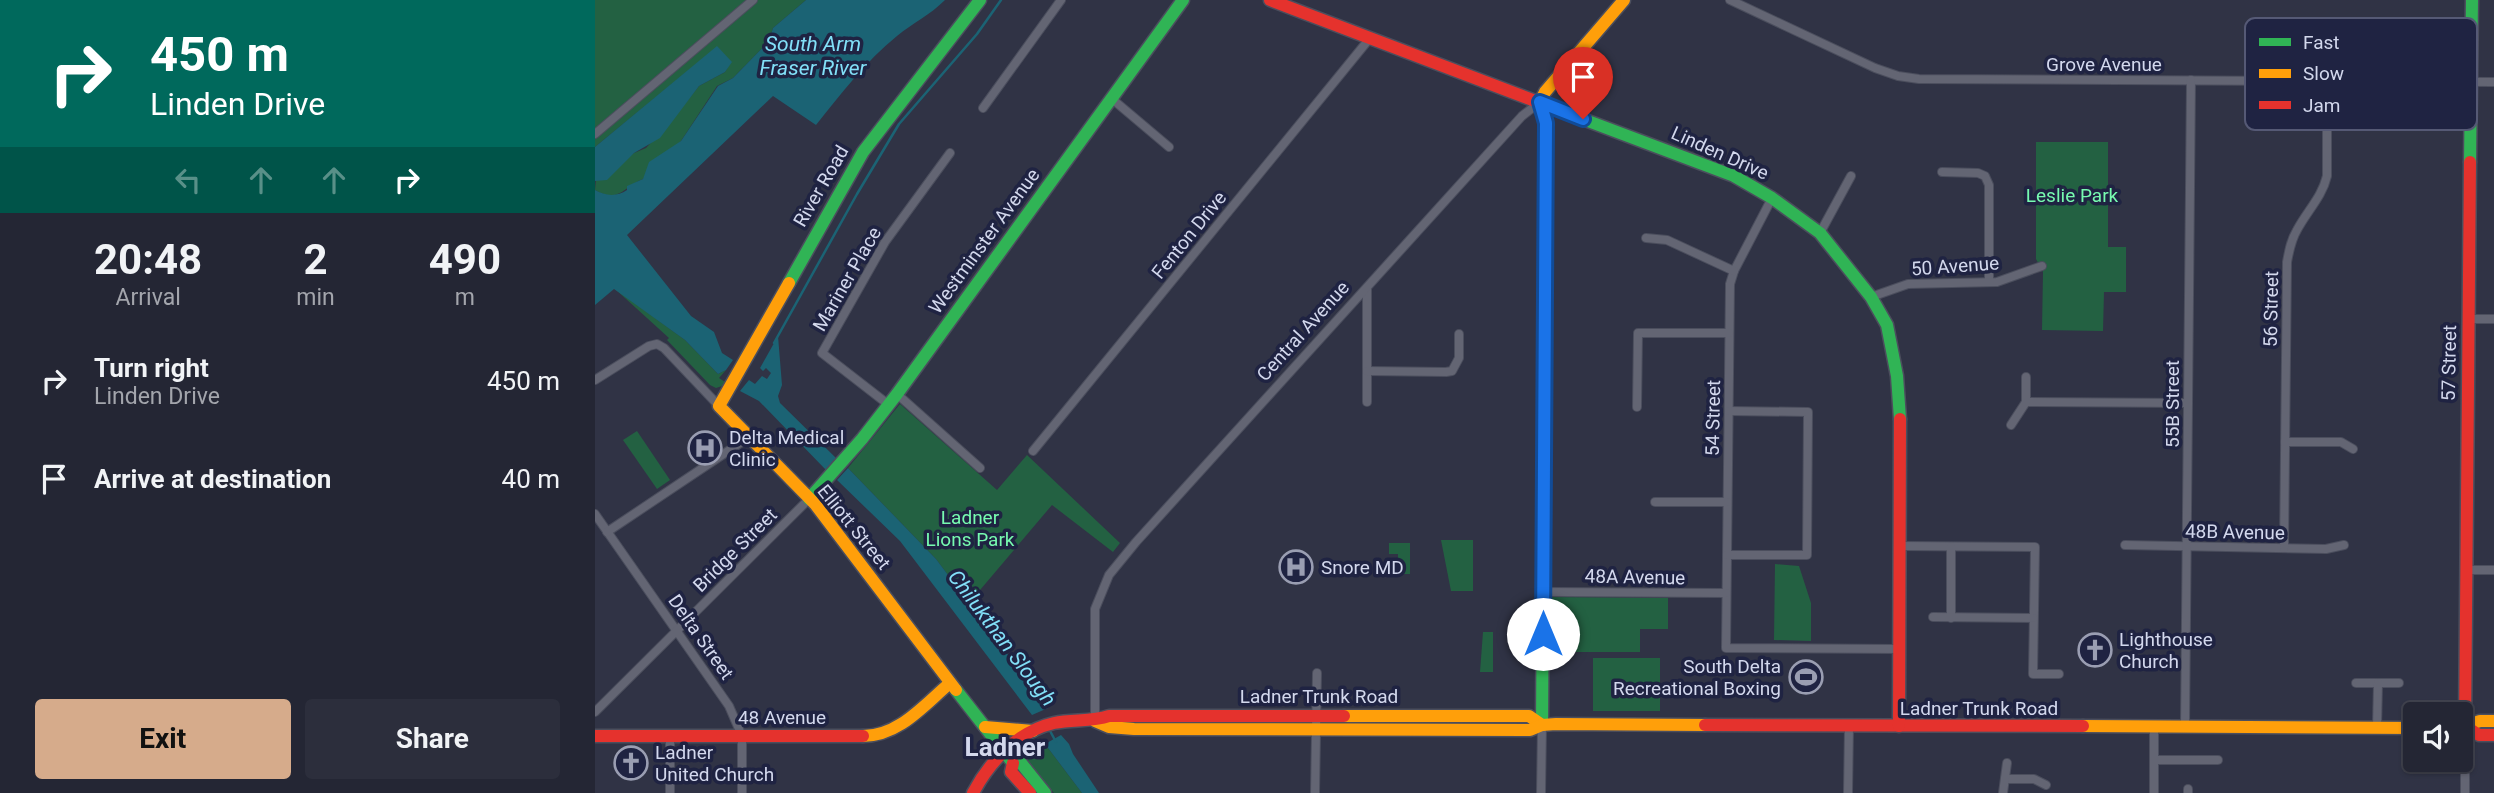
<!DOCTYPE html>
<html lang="en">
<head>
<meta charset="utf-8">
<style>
  :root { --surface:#242634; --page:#2c2e3c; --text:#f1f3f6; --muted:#a3a5ac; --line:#41434f; --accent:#d6ab8b }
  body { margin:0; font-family:Roboto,sans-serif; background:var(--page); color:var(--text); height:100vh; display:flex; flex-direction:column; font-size:26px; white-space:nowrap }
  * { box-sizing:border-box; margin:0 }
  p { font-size:23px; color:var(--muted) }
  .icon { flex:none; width:38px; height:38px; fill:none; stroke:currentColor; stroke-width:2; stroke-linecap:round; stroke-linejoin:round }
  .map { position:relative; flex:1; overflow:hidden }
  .sheet { display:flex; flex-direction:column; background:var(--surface); width:595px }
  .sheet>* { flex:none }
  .top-card { background:#00695c; color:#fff; overflow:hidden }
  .tools { position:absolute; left:1808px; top:702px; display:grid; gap:14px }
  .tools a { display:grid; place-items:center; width:70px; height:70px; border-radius:7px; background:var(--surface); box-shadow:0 2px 5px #0004,0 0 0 2px var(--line); font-size:35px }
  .pin { position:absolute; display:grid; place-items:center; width:60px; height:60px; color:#fff; margin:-72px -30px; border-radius:50% 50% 50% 0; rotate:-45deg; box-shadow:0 0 7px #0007 }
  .pin .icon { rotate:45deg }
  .me { position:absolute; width:77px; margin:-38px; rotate:0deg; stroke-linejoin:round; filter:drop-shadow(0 0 5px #0008) }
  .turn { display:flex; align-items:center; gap:24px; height:147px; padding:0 35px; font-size:32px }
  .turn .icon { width:91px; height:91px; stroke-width:2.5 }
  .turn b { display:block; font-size:49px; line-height:60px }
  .lanes { display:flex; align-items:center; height:66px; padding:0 35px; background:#0003; justify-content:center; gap:35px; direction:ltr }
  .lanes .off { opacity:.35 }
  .eta { display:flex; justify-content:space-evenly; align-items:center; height:119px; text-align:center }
  .eta b { font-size:42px; font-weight:700; line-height:49px }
  .button { display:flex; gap:14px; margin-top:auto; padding:14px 35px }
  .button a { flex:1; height:80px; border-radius:7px; background:var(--accent); color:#111; font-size:28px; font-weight:700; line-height:80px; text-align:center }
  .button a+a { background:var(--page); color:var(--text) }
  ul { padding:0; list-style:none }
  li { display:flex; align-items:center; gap:21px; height:98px; padding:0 35px }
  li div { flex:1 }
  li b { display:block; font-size:26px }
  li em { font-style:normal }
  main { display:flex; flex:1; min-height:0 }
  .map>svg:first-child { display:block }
  .green { fill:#236142 }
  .water { fill:#1b6374 }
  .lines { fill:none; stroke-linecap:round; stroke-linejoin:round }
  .stream { stroke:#1b6374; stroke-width:2.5 }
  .street-casing { stroke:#4b4e5d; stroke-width:10 }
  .fast-casing { stroke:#4b4e5d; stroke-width:15 }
  .slow-casing { stroke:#4b4e5d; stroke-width:15 }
  .jam-casing { stroke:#4b4e5d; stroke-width:15 }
  .street { stroke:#636573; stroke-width:8 }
  .fast { stroke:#30b455; stroke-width:12 }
  .slow { stroke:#ff9f0a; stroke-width:12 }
  .jam { stroke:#e5322d; stroke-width:12 }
  .route-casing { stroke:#114b97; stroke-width:18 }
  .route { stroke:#1a73e8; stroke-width:12 }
  .labels { text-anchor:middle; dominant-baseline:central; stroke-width:7; stroke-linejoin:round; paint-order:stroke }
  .street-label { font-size:19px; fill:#d3d8ed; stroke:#1f2342 }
  .park-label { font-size:19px; fill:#77fbb0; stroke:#1f2342 }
  .poi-label { font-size:19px; fill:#d3d8ed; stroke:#1f2342; text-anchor:start }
  .water-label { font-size:21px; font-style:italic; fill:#82e0f8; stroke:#1f2342 }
  .district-label { font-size:26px; font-weight:bold; fill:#d3d8ed; stroke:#1f2342 }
  .key { fill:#1f2342; stroke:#555975; stroke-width:2 }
  .key-label { font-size:19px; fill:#d3d8ed }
</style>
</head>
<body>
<main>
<section class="sheet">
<div class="top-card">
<div class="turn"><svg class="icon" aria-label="right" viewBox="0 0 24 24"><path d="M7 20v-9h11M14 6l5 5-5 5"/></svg><div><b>450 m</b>Linden Drive</div></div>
<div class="lanes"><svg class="icon off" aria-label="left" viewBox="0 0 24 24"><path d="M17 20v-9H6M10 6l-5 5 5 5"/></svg><svg class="icon off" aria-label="ahead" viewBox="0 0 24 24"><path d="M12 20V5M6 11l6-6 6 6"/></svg><svg class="icon off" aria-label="ahead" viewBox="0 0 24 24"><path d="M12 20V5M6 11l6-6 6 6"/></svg><svg class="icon" aria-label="right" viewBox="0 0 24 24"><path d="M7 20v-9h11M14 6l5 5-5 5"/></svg></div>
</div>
<div class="eta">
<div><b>20:48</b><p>Arrival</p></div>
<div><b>2</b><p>min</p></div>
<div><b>490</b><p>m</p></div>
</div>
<ul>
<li><svg class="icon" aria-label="right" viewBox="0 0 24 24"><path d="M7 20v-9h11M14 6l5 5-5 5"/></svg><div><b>Turn right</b><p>Linden Drive</p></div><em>450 m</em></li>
<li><svg class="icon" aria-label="arrive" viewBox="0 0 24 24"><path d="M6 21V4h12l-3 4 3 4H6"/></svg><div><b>Arrive at destination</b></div><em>40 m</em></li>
</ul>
<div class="button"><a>Exit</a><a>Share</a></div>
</section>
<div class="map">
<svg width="1899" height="793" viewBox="0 0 1899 793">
  <rect width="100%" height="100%" fill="#303345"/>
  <g class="green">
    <path d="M0,0H211L178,28L174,41L138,78L122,86L86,141L48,179C28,187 24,204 0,190L1,180L39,153L51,148L78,119L104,86L130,72L136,62L122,47L0,147Z"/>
    <path d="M1441,142H1513V247H1531V292H1509L1508,331L1447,330L1448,272L1441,259Z"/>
    <path d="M19,288L90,340L123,374L131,370L124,378L130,382L127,386L121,388L115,385L72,340L74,338Z"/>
    <path d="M305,404L402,490L432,455L525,543L518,552L457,505L374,603L341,559L253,468Z"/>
    <path d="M42,431L75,480L62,489L28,440Z"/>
    <path d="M846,540H878V591H856Z"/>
    <path d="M794,543H815V574H803V554H794Z"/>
    <path d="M1180,564L1204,566L1216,603V641L1179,640Z"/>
    <path d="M955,597L1073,598V629H1045V652H955Z"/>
    <path d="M888,632H898V672H885Z"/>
    <rect x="998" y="658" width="67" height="53"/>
    <path d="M443,738L450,744L487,793H459C445,777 417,756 443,738Z"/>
  </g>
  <g class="water">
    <path d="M211,0H350C335,15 318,23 302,36C271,61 246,94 221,125L178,96L32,235L96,316L119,332L127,353L138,360L131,370L123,374L90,340L19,289L0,305V190C10,196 22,197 32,190V186L48,179L54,162L86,141L123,86L138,78L174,41L178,28Z"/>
    <path d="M122,46L137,62L130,72L104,86L65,138L39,153L12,180L0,181V147Z"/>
    <path d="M183,336L187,385L183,396L185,403L241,458L231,470L164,401L145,391L154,380L160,384L167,376L172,379L176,373L171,368L168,371L165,368Z"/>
    <path d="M253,468L341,559L453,708L437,715L305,541L242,480Z"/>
    <path d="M466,735L474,744L478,754L504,793H487L450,744Z"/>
  </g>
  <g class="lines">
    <g class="stream">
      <path d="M179,343L262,194L304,124L382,34L406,0"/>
      <path d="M454,729L461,742"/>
    </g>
    <defs>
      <g id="street">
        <path d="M1135,0L1280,68L1303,76L1324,79L1899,82"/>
        <path d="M516,98L574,147"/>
        <path d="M388,108L466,0"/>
        <path d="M0,134L158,0"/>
        <path d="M1347,172L1383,173L1390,176L1394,185V282"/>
        <path d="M1177,198L1139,271L1135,284L1131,648L1304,649"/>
        <path d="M1225,233L1256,176"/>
        <path d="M1051,238L1072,240L1139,271"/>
        <path d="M772,289V402"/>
        <path d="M1276,297L1313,284L1402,282L1447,266"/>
        <path d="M1874,319H1899"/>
        <path d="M772,371L851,372L857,371L864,358V334"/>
        <path d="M0,380L54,346L62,344L69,348L124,406"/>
        <path d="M302,394L385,468"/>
        <path d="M1431,402L1593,403"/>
        <path d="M294,405L227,353L290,242L355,153"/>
        <path d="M1042,407L1043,333H1134"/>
        <path d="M1416,425L1431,402V377"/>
        <path d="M1690,442H1746L1758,449"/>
        <path d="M438,451L775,38"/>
        <path d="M1060,502H1132"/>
        <path d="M0,514L134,706L147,736V793"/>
        <path d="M12,532L154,437"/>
        <path d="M1530,545L1731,549L1749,545"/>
        <path d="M1306,546L1440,547L1438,674H1464"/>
        <path d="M1356,547V618"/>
        <path d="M1689,548L1692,262C1694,251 1696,240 1702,230C1712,211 1727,197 1732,176V81"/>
        <path d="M1132,555H1212L1213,412L1134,411"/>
        <path d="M1872,570H1899"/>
        <path d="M948,592L1131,593"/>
        <path d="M1338,617L1438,618"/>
        <path d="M1761,683H1804"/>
        <path d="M0,712L214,499"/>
        <path d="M500,721V609L514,575L541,542L927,116L945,102"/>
        <path d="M1590,728L1596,80"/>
        <path d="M1782,728L1783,683"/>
        <path d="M75,736V793"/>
        <path d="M1559,760H1623"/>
        <path d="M1410,779H1439L1451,785"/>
        <path d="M1593,789V793"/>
        <path d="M720,793L722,673"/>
        <path d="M946,793L947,725"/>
        <path d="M1253,793L1254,726"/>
        <path d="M1408,793L1412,763"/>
        <path d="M1559,793V727"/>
        <path d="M1870,793V774"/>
      </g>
      <g id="fast">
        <path d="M945,102L951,123L947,725"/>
        <path d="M977,115L1139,176L1177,198L1225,233L1276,297L1292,325L1302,376L1305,419"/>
        <path d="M1875,162L1877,0"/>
        <path d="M194,283L268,152L385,0"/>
        <path d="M214,499L267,439L302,394L588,0"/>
        <path d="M361,690L418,763H426L450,793"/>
      </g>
      <g id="slow">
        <path d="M945,102L950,92L1029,0"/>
        <path d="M194,283L124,406L220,504L361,690"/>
        <path d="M749,716H934L947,725"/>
        <path d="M500,721L514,727L539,729L935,730L947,725L961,724L1110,725"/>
        <path d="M1488,726L1820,728"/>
        <path d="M390,727L438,731"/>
        <path d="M1866,727L1885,721H1899"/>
        <path d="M268,736C304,736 329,705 355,683"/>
      </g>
      <g id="jam">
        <path d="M675,0L977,115"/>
        <path d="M1110,725L1488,726"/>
        <path d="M1304,726L1305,419"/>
        <path d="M1870,726L1875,162"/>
        <path d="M1870,726L1884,735H1899"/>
        <path d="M0,736H268"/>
        <path d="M418,763L416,772L435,793"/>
        <path d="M378,793C395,761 423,731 459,723C478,719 496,722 514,716H749"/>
      </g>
    </defs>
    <use href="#street" class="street-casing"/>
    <use href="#fast" class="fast-casing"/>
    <use href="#slow" class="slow-casing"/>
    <use href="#jam" class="jam-casing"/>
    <use href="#street" class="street"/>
    <use href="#fast" class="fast"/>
    <use href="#slow" class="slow"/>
    <use href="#jam" class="jam"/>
  </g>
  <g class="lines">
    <defs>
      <path id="route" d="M948,634L951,123L945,102L988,119"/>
    </defs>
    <use href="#route" class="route-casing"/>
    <use href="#route" class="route"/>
  </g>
  <defs>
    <symbol id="hospital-ring" viewBox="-11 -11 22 22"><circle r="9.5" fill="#1f2342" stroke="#9a9eb2" stroke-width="1.5"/><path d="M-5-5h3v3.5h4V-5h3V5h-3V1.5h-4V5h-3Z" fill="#9a9eb2"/></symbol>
    <symbol id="church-ring" viewBox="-11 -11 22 22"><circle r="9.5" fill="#1f2342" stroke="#9a9eb2" stroke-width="1.5"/><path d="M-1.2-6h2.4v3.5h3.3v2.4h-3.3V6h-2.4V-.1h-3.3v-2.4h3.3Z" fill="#9a9eb2"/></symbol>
    <symbol id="stadium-ring" viewBox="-11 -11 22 22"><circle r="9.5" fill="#1f2342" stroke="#9a9eb2" stroke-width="1.5"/><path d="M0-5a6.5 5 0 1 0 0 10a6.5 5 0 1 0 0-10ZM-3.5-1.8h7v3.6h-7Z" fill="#9a9eb2"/></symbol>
  </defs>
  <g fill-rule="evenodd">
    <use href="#hospital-ring" x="91" y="429" width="38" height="38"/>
    <use href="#hospital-ring" x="682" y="548" width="38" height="38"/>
    <use href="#church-ring" x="1481" y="631" width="38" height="38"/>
    <use href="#stadium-ring" x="1192" y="658" width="38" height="38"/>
    <use href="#church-ring" x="17" y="744" width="38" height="38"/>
  </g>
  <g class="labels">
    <g class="street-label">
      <text x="1509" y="64">Grove Avenue</text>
      <text transform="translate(1125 153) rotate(24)">Linden Drive</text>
      <text transform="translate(226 186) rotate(-60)">River Road</text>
      <text transform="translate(594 235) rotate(-51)">Fenton Drive</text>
      <text transform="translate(389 241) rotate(-54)">Westminster Avenue</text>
      <text transform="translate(1360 266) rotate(-4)">50 Avenue</text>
      <text transform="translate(252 279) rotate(-60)">Mariner Place</text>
      <text transform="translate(1676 309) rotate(-89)">56 Street</text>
      <text transform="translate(708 331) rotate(-48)">Central Avenue</text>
      <text transform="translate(1854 363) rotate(-89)">57 Street</text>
      <text transform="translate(1577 404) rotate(-90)">55B Street</text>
      <text transform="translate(1118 418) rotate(-89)">54 Street</text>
      <text transform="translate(259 527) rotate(51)">Elliott Street</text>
      <text transform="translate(1640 532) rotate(1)">48B Avenue</text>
      <text transform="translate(140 550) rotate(-45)">Bridge Street</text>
      <text transform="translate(1040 577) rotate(1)">48A Avenue</text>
      <text transform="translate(106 637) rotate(55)">Delta Street</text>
      <text x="724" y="696">Ladner Trunk Road</text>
      <text x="1384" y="708">Ladner Trunk Road</text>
      <text x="187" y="717">48 Avenue</text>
    </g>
    <g class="park-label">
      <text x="1477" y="195">Leslie Park</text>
      <text x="375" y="517">Ladner<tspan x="375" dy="22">Lions Park</tspan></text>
    </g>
    <g class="poi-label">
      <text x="134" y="437">Delta Medical<tspan x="134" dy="22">Clinic</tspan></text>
      <text x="726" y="567">Snore MD</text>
      <text x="1524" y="639">Lighthouse<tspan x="1524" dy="22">Church</tspan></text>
      <text x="1186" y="666" text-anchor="end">South Delta<tspan x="1186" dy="22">Recreational Boxing</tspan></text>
      <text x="60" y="752">Ladner<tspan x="60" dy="22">United Church</tspan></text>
    </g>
    <g class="water-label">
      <text x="218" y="44">South Arm<tspan x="218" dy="24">Fraser River</tspan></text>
      <text transform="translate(407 638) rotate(53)">Chilukthan Slough</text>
    </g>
    <g class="district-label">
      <text x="410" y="747">Ladner</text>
    </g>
  </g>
  <rect x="1650" y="18" width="232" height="112" rx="10" class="key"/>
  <rect x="1664" y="38" width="32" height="8" fill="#30b455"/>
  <rect x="1664" y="69" width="32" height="9" fill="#ff9f0a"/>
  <rect x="1664" y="101" width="32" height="8" fill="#e5322d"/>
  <g class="key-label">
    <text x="1708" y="49">Fast</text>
    <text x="1708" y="80">Slow</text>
    <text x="1708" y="112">Jam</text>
  </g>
</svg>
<div class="tools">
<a><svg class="icon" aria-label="sound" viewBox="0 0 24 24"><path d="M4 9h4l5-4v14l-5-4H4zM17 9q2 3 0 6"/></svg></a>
</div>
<div class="pin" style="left:988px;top:119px;background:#d93025"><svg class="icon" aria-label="arrive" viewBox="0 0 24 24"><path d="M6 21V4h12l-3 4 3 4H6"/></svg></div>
<svg class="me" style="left:948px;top:634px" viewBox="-20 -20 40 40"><circle r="19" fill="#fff"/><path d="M0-13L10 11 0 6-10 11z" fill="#1a73e8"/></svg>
</div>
</main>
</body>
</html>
